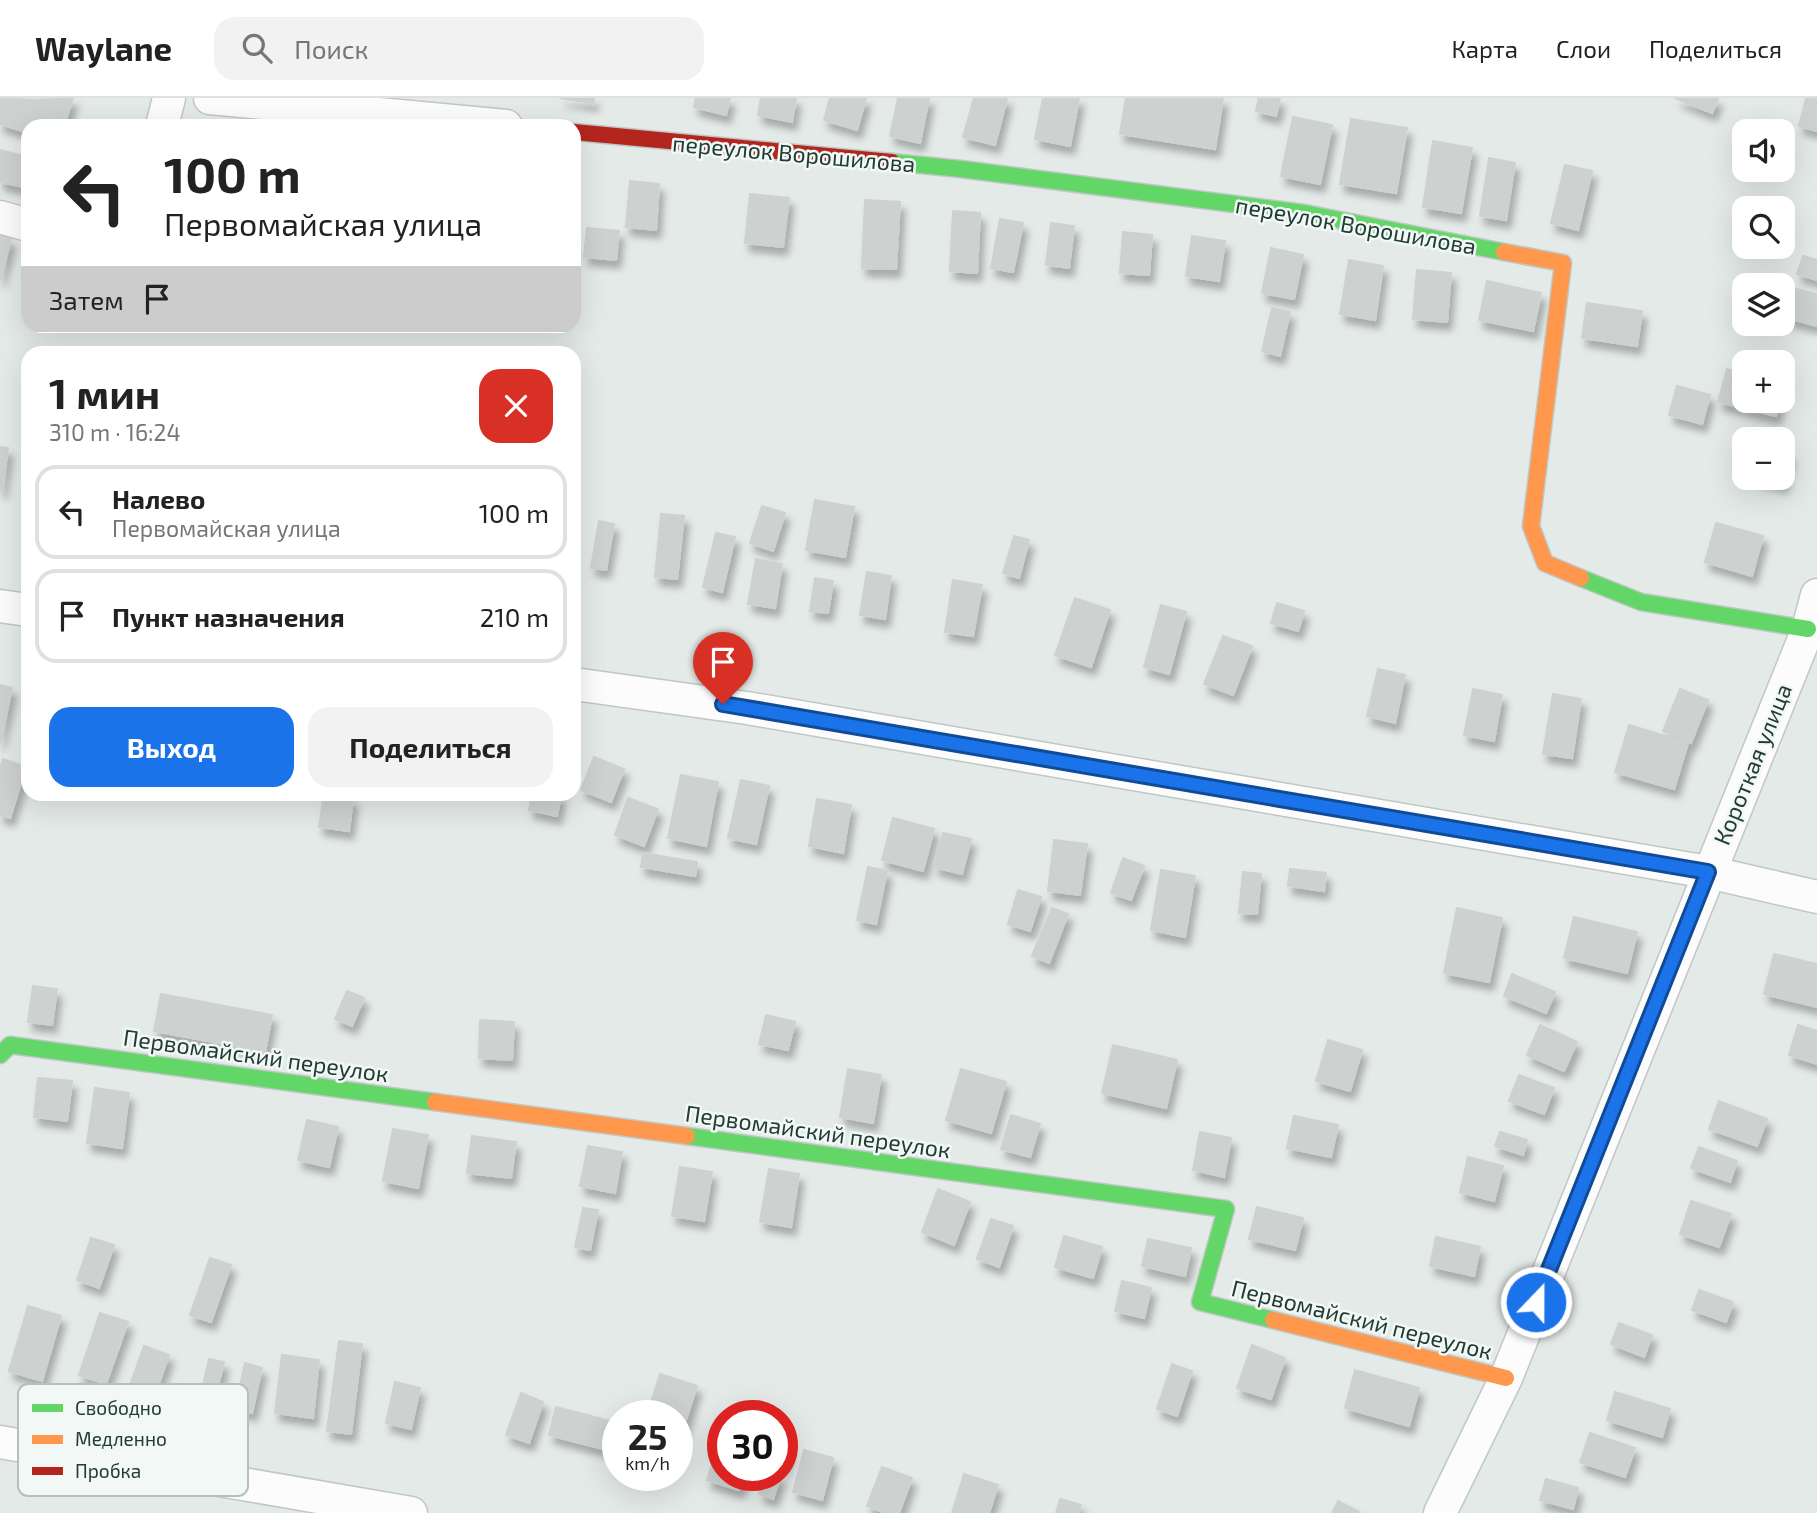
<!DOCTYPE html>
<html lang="ru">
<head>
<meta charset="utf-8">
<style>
  :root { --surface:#fff; --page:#f2f2f2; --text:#222; --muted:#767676; --line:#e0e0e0; --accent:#1a73e8 }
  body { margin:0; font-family:"Exo 2",sans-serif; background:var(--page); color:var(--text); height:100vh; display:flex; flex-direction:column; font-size:26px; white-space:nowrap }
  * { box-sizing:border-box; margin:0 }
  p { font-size:23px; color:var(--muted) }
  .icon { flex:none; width:38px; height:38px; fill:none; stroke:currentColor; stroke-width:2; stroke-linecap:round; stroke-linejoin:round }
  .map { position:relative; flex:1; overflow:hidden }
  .drawer { position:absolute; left:21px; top:248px; width:560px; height:455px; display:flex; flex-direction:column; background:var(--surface); border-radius:21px; box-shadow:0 7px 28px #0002 }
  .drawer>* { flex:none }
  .guide { position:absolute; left:21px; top:21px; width:560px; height:214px; border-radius:21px; box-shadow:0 7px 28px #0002; background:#fff; color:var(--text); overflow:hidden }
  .controls { position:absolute; left:1732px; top:21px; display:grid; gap:14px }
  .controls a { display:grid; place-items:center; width:63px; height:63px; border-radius:14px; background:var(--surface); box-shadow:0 7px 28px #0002; font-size:35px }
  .speed { position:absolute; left:602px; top:1302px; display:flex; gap:14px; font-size:35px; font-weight:700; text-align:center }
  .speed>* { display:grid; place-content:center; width:91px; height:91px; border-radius:50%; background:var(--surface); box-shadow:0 7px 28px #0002; line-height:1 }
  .speed small { font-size:18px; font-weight:400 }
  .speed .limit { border:10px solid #d22; background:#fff; color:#111 }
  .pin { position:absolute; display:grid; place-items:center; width:60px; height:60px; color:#fff; margin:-72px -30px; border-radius:50% 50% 50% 0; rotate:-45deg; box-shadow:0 0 7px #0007 }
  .pin .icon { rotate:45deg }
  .me { position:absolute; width:77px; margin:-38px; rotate:22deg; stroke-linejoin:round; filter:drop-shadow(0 0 5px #0008) }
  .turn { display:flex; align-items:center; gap:24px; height:147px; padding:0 28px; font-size:32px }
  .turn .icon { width:91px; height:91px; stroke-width:2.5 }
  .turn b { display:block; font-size:49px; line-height:60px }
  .then { display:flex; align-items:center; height:66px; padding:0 28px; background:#0003; gap:14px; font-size:26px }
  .round { display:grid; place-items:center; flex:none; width:74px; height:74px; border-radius:21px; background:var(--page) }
  .summary { display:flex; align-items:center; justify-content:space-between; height:119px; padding:0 28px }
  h1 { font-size:42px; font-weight:700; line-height:52px }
  .button { display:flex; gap:14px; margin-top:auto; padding:14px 28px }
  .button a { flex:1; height:80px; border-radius:21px; background:var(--accent); color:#fff; font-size:28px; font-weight:700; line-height:80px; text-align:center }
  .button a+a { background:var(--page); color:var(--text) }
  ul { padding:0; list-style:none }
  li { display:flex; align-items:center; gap:21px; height:94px; margin:0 14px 10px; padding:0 14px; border:4px solid var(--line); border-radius:21px }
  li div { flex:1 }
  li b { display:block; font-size:26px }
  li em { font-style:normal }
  header { display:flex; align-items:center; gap:42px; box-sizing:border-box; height:98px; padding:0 35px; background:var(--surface); border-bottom:2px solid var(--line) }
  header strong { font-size:33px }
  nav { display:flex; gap:38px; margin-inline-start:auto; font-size:24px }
  .search { width:490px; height:63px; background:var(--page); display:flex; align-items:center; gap:18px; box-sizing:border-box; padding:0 24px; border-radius:21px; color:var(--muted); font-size:26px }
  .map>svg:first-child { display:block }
  .building { fill:#cdd2d0; stroke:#cdd2d0; stroke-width:2; filter:url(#shadow) }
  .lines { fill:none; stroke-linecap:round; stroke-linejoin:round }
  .street-casing { stroke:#c1c7c4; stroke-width:35 }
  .fast-casing { stroke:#bfc7c4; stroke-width:19 }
  .slow-casing { stroke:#bfc7c4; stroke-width:19 }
  .jam-casing { stroke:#bfc7c4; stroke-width:19 }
  .street { stroke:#fbfcfb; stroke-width:32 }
  .fast { stroke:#63d668; stroke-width:16 }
  .slow { stroke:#ff974d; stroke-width:16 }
  .jam { stroke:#b3261e; stroke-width:16 }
  .route-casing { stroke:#114b97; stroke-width:18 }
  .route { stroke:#1a73e8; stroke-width:12 }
  .labels { text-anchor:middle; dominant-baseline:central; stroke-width:5; stroke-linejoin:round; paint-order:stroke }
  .street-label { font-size:23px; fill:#223c35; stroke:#f2f8f5 }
  .key { fill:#f2f8f5; stroke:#b4c0bb; stroke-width:2 }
  .key-label { font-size:19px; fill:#223c35 }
</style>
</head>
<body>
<header>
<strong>Waylane</strong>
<div class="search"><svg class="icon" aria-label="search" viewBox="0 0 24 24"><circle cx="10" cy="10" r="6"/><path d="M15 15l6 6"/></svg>Поиск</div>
<nav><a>Карта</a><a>Слои</a><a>Поделиться</a></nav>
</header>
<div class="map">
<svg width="1817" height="1415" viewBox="0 0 1817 1415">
  <defs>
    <filter id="shadow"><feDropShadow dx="4.5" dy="8" stdDeviation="3.5" flood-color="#0004"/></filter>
  </defs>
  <rect width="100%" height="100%" fill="#e4eae7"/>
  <g class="building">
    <path d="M0,0L32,2L73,0L64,28H28V35L0,26Z"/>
    <path d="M560,0H594L593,5Z"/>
    <path d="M696,0H730L726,17L694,9Z"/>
    <path d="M761,0H796L792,24L758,17Z"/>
    <path d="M830,0H866L857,32L824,22Z"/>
    <path d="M898,0H929L920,45L890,38Z"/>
    <path d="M974,0H1007L995,47L963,39Z"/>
    <path d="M1043,0H1079L1070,48L1035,41Z"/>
    <path d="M1126,0H1223L1215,51L1120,36Z"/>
    <path d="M1259,0H1280L1276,18L1256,13Z"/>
    <path d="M1675,0H1718L1712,15Z"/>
    <path d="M1806,0H1817V33L1799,28Z"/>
    <path d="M1293,19L1332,27L1320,86L1281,78Z"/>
    <path d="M1351,21L1407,30L1396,95L1340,86Z"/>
    <path d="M1433,43L1472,50L1461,115L1423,109Z"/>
    <path d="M0,52L28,59V72L24,89L0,84Z"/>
    <path d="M1489,60L1515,65L1506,122L1480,118Z"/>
    <path d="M1565,67L1592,73L1578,132L1551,125Z"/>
    <path d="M630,83L659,86L656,132L626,129Z"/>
    <path d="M750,96L789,100L783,149L745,145Z"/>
    <path d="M865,102L900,104L896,171L862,170Z"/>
    <path d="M953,113L980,115L977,175L950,173Z"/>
    <path d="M1000,121L1023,125L1013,174L991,170Z"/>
    <path d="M1051,125L1074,128L1069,170L1046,167Z"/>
    <path d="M587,130L619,133L616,162L584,159Z"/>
    <path d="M1123,134L1152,137L1149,177L1120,175Z"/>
    <path d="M0,138L11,141L0,183Z"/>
    <path d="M1192,138L1225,143L1219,183L1186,178Z"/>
    <path d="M1271,150L1303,157L1294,201L1262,195Z"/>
    <path d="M1803,158L1817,162V182L1797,176Z"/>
    <path d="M1349,162L1383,168L1375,222L1340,216Z"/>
    <path d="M1417,172L1451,175L1447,224L1413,221Z"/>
    <path d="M1487,183L1541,195L1533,233L1479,222Z"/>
    <path d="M1784,188L1817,196V228L1783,219Z"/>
    <path d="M1587,205L1642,213L1637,248L1582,240Z"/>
    <path d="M1272,210L1290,214L1280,258L1262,253Z"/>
    <path d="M1727,271L1745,276V303H1780L1776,318L1718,304Z"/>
    <path d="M1677,288L1710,297L1702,326L1669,317Z"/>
    <path d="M0,349L8,350L2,393L0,392Z"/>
    <path d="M1783,355L1790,356L1783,387L1754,380H1783Z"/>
    <path d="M815,402L854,409L845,459L806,452Z"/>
    <path d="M762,408L785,415L773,453L750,445Z"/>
    <path d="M661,416L684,418L677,481L655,479Z"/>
    <path d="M599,423L614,426L606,472L591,470Z"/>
    <path d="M1716,425L1763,438L1752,478L1705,464Z"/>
    <path d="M716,435L735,439L722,494L703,489Z"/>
    <path d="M1014,438L1029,442L1019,480L1003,475Z"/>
    <path d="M756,461L782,466L775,510L748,506Z"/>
    <path d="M867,474L891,478L885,521L860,517Z"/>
    <path d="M815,480L833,483L828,515L810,513Z"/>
    <path d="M953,482L982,487L973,538L945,534Z"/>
    <path d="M1075,500L1110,512L1091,569L1055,557Z"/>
    <path d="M1277,505L1304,513L1298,533L1271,525Z"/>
    <path d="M1161,507L1186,514L1169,576L1144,569Z"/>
    <path d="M1223,538L1252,548L1233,597L1204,586Z"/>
    <path d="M1378,571L1405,577L1395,625L1367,618Z"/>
    <path d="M0,587L12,590L0,645Z"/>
    <path d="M1473,591L1502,597L1494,643L1464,637Z"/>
    <path d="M1680,591L1708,602L1691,645L1663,633Z"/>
    <path d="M1553,596L1581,601L1572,660L1543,656Z"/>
    <path d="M1629,627L1688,645L1674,691L1615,674Z"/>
    <path d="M594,659L624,671L611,704L581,692Z"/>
    <path d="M3,661L26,669L10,720L0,717V670Z"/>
    <path d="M681,677L718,684L706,748L668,740Z"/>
    <path d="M741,682L769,688L756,746L728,740Z"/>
    <path d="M324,696L353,700L349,733L319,729Z"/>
    <path d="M532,696H561L557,718L529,712Z"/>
    <path d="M628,700L658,711L644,748L615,737Z"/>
    <path d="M817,701L851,707L843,755L809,748Z"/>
    <path d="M893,720L934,731L923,773L882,762Z"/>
    <path d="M943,735L971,741L962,776L934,769Z"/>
    <path d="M1054,742L1087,746L1080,797L1048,793Z"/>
    <path d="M643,755L697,764L695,778L641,769Z"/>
    <path d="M1123,760L1144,768L1131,802L1111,795Z"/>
    <path d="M868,769L887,773L876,826L857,822Z"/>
    <path d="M1290,771L1326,775L1324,793L1288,788Z"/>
    <path d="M1161,772L1195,778L1185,839L1151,832Z"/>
    <path d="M1243,774L1261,776L1257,816L1239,815Z"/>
    <path d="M1018,792L1041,799L1030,833L1008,826Z"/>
    <path d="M1052,810L1068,816L1049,865L1032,858Z"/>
    <path d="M1457,810L1502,820L1489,884L1444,875Z"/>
    <path d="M1574,819L1637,834L1627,875L1564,860Z"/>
    <path d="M1774,856L1817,866V909L1764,896Z"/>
    <path d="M1512,876L1555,894L1546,915L1504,898Z"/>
    <path d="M33,888L57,891L52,927L28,924Z"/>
    <path d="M347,893L364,900L352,928L335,921Z"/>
    <path d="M161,896L272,917L265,954L154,933Z"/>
    <path d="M766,917L795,924L788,952L759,946Z"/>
    <path d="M480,922L514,924L512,962L479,960Z"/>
    <path d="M1540,927L1577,944L1564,973L1527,957Z"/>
    <path d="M1798,927L1817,933V966L1789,957Z"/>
    <path d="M1328,942L1362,952L1350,993L1316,983Z"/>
    <path d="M1113,947L1177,962L1166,1010L1102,995Z"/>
    <path d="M848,971L881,977L873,1025L840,1019Z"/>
    <path d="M961,971L1006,984L991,1035L946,1022Z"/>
    <path d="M1519,977L1554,990L1544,1016L1509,1003Z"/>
    <path d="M38,980L72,983L67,1023L34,1019Z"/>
    <path d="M95,990L129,995L122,1050L87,1045Z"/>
    <path d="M1719,1003L1767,1021L1757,1048L1709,1031Z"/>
    <path d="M1011,1017L1040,1026L1030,1059L1001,1051Z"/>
    <path d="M1294,1018L1338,1027L1331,1059L1287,1050Z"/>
    <path d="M307,1022L338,1029L329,1069L298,1062Z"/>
    <path d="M393,1031L428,1037L418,1090L383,1083Z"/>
    <path d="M1200,1034L1231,1040L1224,1079L1193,1072Z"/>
    <path d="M1500,1034L1527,1042L1523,1057L1495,1048Z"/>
    <path d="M472,1038L516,1044L511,1080L467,1075Z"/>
    <path d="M588,1048L622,1054L615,1095L580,1088Z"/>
    <path d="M1699,1049L1737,1063L1730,1084L1691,1070Z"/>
    <path d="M1468,1059L1503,1068L1494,1103L1460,1094Z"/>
    <path d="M680,1069L712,1074L704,1123L672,1118Z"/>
    <path d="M769,1071L799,1076L791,1129L760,1124Z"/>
    <path d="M938,1091L970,1104L954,1147L922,1134Z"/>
    <path d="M1691,1103L1731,1116L1719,1149L1680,1136Z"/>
    <path d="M1257,1109L1303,1120L1295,1152L1249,1141Z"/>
    <path d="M583,1110L598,1112L590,1152L575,1149Z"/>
    <path d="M991,1121L1013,1128L999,1169L977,1161Z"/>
    <path d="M1064,1138L1102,1149L1093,1180L1055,1169Z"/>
    <path d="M1436,1139L1480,1149L1474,1178L1430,1168Z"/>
    <path d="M91,1140L114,1147L99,1190L77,1182Z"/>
    <path d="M1148,1141L1191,1150L1185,1178L1142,1168Z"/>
    <path d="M210,1160L231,1167L211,1224L190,1217Z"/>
    <path d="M1122,1183L1151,1190L1144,1220L1115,1213Z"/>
    <path d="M1699,1192L1733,1204L1726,1224L1692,1212Z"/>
    <path d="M28,1208L61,1218L42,1283L9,1273Z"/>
    <path d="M100,1215L128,1224L106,1286L79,1277Z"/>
    <path d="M1619,1225L1652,1237L1644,1259L1611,1246Z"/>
    <path d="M339,1243L362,1246L351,1336L327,1333Z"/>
    <path d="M1252,1247L1285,1260L1271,1301L1237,1290Z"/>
    <path d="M144,1248L169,1257L153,1302L128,1293Z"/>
    <path d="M282,1257L319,1262L313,1320L275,1315Z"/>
    <path d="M209,1261L224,1264L214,1304L200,1300Z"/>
    <path d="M245,1265L262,1270L252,1315L235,1311Z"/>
    <path d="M1172,1266L1192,1273L1177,1318L1157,1311Z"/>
    <path d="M1355,1272L1419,1290L1409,1328L1345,1310Z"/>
    <path d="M660,1276L697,1288L680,1340H677V1318H647Z"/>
    <path d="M395,1284L420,1290L411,1331L386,1325Z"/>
    <path d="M1615,1294L1670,1311L1662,1339L1607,1322Z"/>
    <path d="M521,1295L543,1304L529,1345L506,1337Z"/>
    <path d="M556,1309L618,1325V1355L549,1337Z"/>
    <path d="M1590,1335L1635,1350L1625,1379L1580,1364Z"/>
    <path d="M721,1340L723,1341V1377H745L739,1392L707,1382Z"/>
    <path d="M782,1350L789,1352L782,1373Z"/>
    <path d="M804,1352L833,1360L822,1402L793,1394Z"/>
    <path d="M882,1369L912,1380L899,1415H885L867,1408Z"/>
    <path d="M964,1376L998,1387L989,1415H952Z"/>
    <path d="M765,1377H781L773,1401L759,1396Z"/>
    <path d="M1546,1381L1578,1390L1573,1411L1540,1402Z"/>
    <path d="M1060,1401L1081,1407L1078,1415H1056Z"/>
    <path d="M1338,1403L1359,1414L1358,1415H1332Z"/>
  </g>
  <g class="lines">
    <defs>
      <g id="street">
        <path d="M210,0L506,28"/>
        <path d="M162,28L169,0"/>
        <path d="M0,119L28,127"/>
        <path d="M0,508L28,512"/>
        <path d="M574,586L747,610L1708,774L1817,799"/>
        <path d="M0,1344L411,1415"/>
        <path d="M1440,1415L1506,1280L1808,531L1817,497"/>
      </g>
      <g id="fast">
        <path d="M892,64L961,71L1304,115L1504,154"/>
        <path d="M1581,480L1641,504L1808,531"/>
        <path d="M0,957L10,947L435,1004"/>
        <path d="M687,1038L1226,1111L1200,1204L1273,1222"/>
      </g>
      <g id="slow">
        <path d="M1504,154L1563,165L1531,428L1545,465L1581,480"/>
        <path d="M435,1004L687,1038"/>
        <path d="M1273,1222L1506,1280"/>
      </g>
      <path id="jam" d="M574,34L892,64"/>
    </defs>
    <use href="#street" class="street-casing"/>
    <use href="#fast" class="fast-casing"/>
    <use href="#slow" class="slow-casing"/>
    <use href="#jam" class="jam-casing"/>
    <use href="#street" class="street"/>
    <use href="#fast" class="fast"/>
    <use href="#slow" class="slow"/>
    <use href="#jam" class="jam"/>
  </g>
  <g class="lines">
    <defs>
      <path id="route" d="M723,606L1708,774L1536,1204"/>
    </defs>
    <use href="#route" class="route-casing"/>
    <use href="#route" class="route"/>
  </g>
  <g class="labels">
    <g class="street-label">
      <text transform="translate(794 55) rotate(5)">переулок Ворошилова</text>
      <text transform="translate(1356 127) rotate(10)">переулок Ворошилова</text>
      <text transform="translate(1752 666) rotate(-68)">Короткая улица</text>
      <text transform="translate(256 957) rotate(8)">Первомайский переулок</text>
      <text transform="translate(818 1033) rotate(8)">Первомайский переулок</text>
      <text transform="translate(1362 1221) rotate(14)">Первомайский переулок</text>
    </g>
  </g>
  <rect x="18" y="1286" width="230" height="112" rx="10" class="key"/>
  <rect x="32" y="1306" width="31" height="8" fill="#63d668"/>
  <rect x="32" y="1337" width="31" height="9" fill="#ff974d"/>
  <rect x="32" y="1369" width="31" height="8" fill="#b3261e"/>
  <g class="key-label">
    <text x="75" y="1317">Свободно</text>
    <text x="75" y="1348">Медленно</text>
    <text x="75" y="1380">Пробка</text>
  </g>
</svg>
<div class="controls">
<a><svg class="icon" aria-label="sound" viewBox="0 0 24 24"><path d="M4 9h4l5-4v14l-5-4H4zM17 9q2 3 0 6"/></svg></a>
<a><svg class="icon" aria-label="search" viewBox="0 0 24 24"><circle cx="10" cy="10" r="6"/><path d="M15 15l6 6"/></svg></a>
<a><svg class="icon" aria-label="layers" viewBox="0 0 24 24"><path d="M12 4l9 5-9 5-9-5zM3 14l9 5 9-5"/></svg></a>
<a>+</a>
<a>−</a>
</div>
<div class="speed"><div>25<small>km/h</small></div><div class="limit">30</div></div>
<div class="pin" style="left:723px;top:606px;background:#d93025"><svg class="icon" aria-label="arrive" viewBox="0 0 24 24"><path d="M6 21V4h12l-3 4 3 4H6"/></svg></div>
<svg class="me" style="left:1536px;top:1204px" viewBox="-20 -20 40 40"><circle r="17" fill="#1a73e8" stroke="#fff" stroke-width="3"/><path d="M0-11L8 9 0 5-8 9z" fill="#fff"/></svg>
<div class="guide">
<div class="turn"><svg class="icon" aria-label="left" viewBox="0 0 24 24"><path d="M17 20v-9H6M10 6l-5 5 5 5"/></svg><div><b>100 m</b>Первомайская улица</div></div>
<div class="then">Затем<svg class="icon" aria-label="arrive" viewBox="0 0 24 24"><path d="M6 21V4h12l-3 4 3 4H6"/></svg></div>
</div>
<section class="drawer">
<div class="summary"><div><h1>1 мин</h1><p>310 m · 16:24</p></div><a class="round" style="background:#d93025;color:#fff"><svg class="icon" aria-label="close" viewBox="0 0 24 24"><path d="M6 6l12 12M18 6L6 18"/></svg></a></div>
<ul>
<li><svg class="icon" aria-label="left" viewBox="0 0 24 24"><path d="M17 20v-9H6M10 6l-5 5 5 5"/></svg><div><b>Налево</b><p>Первомайская улица</p></div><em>100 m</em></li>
<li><svg class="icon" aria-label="arrive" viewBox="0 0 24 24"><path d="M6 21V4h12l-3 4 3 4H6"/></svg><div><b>Пункт назначения</b></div><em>210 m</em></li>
</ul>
<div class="button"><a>Выход</a><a>Поделиться</a></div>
</section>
</div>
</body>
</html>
